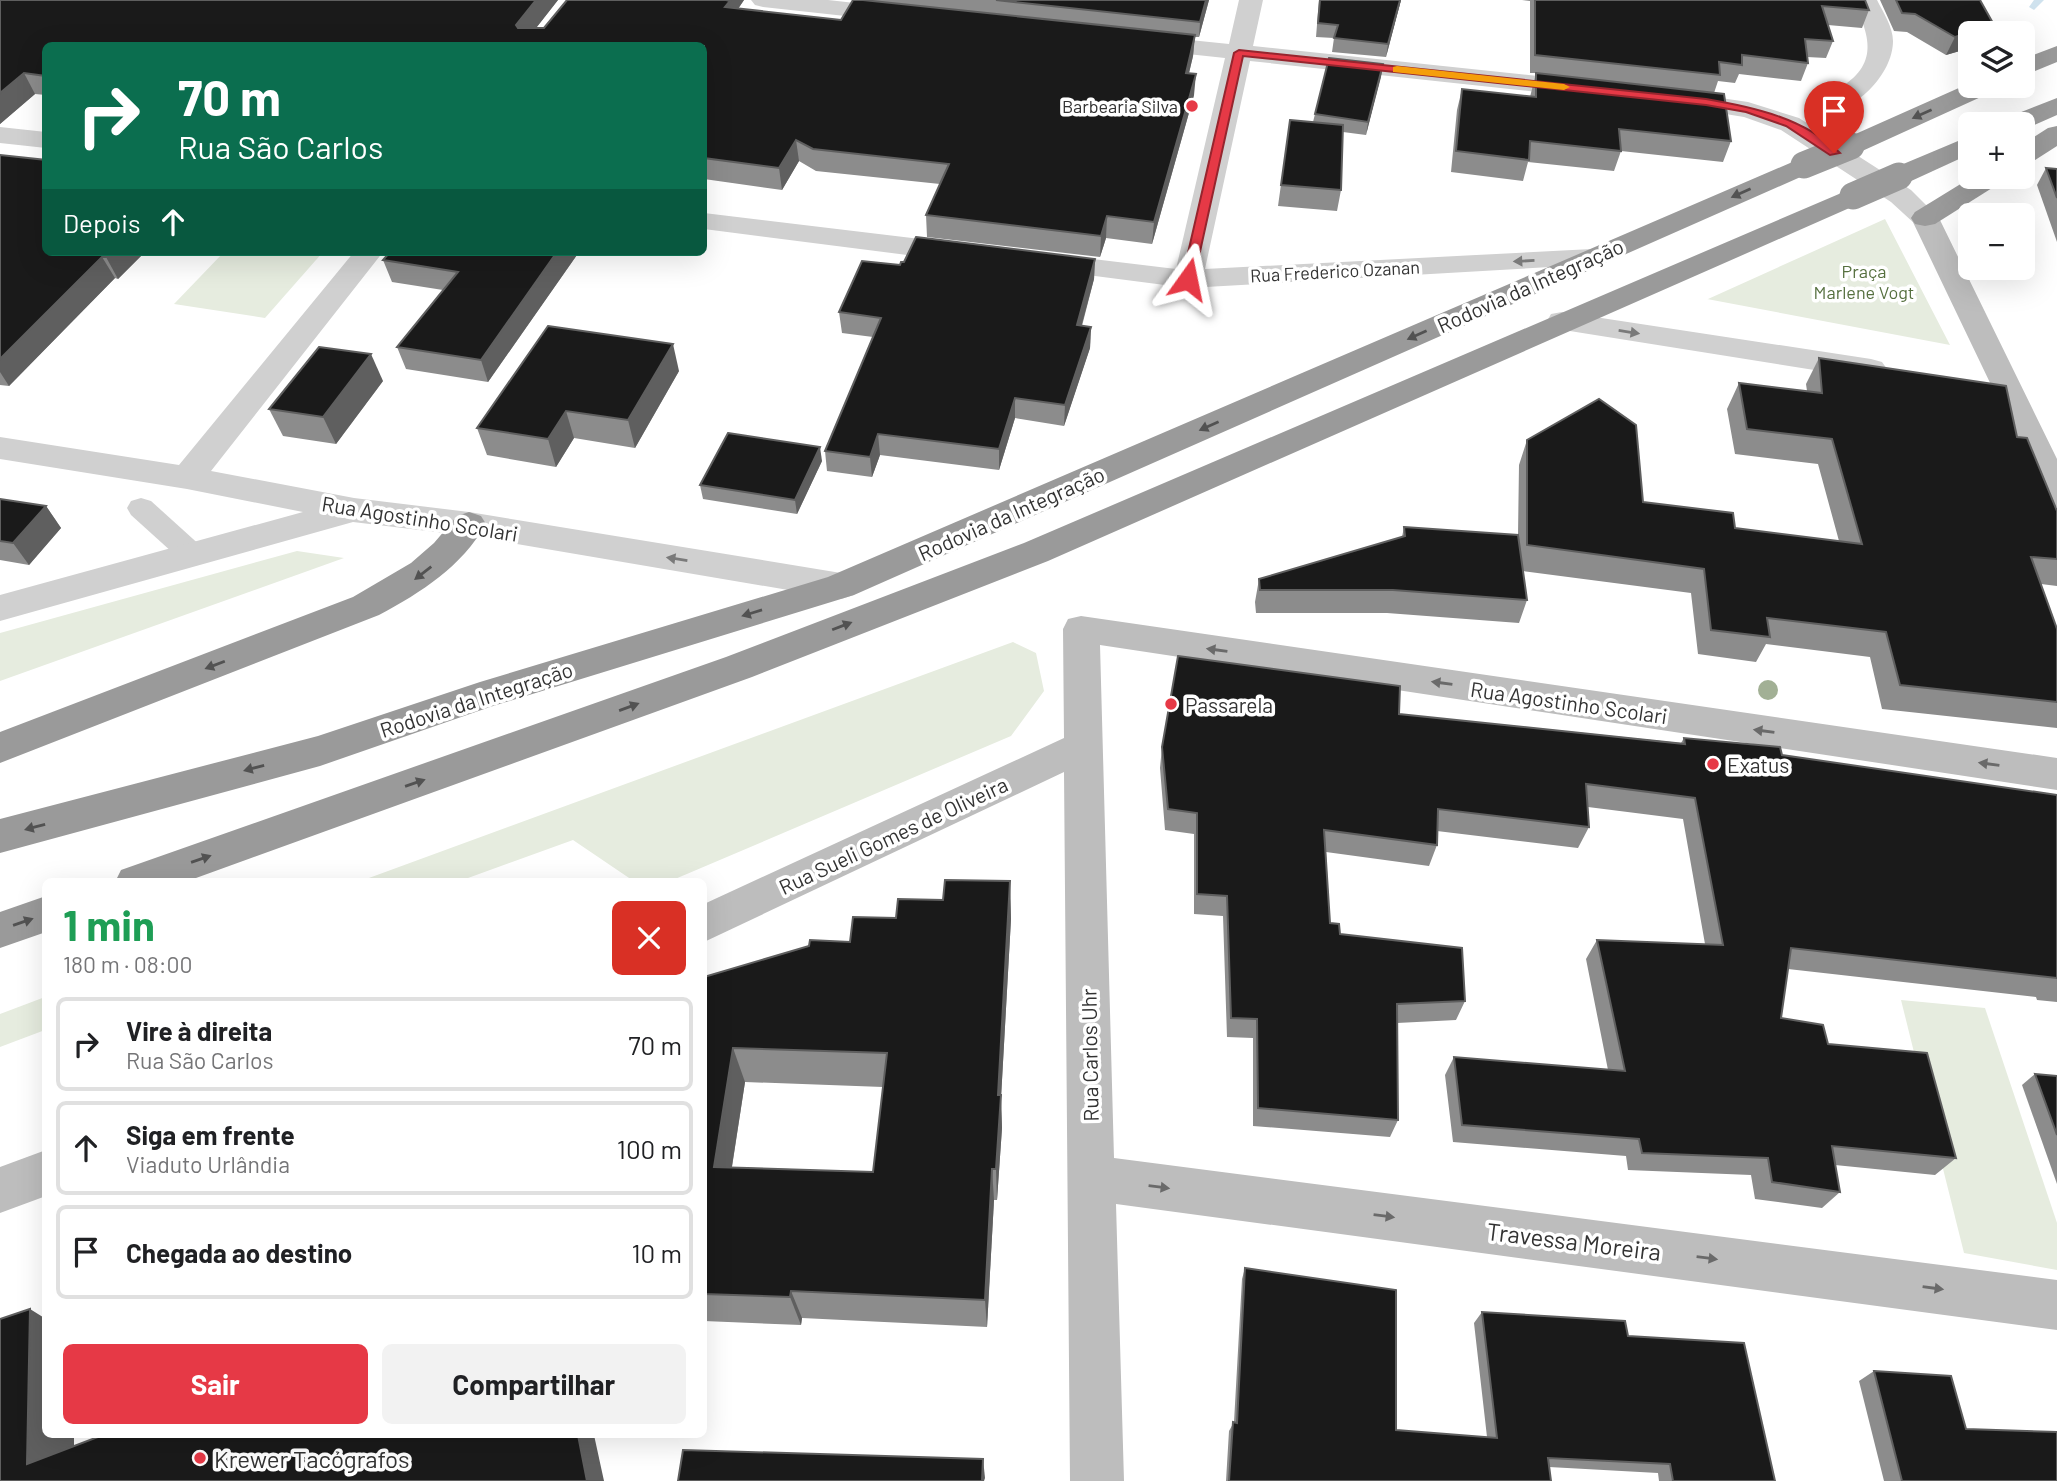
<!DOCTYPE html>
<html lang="pt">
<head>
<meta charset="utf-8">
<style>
  :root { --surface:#fff; --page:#f2f2f2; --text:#202124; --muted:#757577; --line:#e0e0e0; --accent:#e63946 }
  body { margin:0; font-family:Barlow,sans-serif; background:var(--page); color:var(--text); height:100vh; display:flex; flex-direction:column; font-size:26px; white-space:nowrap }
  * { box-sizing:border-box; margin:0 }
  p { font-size:23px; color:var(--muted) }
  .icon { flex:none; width:38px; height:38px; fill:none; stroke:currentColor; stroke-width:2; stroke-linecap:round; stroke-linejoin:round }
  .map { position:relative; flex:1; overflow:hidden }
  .panel { position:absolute; left:42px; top:878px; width:665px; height:560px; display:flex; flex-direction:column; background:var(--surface); border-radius:10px; box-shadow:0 7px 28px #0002 }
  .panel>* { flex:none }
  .banner { position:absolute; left:42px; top:42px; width:665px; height:214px; border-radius:10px; box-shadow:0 7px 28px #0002; background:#0b6e4f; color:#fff; overflow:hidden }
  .tools { position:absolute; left:1958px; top:21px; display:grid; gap:14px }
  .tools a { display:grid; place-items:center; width:77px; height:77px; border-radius:10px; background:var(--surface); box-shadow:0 7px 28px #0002; font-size:35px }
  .pin { position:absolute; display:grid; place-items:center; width:60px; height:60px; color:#fff; margin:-72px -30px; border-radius:50% 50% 50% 0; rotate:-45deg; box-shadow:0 0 7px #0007 }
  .pin .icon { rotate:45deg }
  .me { position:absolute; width:77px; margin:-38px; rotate:12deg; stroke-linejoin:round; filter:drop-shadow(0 0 5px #0008) }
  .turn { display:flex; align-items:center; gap:24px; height:147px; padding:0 21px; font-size:32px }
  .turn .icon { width:91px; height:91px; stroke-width:2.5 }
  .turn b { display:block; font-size:49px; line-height:60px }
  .then { display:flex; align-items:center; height:66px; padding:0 21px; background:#0003; gap:14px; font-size:26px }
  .round { display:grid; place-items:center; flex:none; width:74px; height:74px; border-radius:10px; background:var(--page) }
  .summary { display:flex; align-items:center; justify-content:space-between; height:119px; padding:0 21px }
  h1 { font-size:42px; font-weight:700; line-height:52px; color:#1e9e55 }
  .cta { display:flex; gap:14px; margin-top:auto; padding:14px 21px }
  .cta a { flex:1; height:80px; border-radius:10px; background:var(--accent); color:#fff; font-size:28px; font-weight:700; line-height:80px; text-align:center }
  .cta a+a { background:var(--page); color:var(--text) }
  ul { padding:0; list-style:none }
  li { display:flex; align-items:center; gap:21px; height:94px; margin:0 14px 10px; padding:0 7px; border:4px solid var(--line); border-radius:10px }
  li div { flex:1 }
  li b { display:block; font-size:26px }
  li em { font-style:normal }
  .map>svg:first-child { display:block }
  .green { fill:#e6ecdf }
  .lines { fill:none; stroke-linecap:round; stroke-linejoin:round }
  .stream { fill:#cfe2ee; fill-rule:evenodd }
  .lane { fill:#d0d0d0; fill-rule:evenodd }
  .street { fill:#d0d0d0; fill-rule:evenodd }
  .secondary { fill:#bdbdbd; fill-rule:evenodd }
  .highway { fill:#9a9a9a; fill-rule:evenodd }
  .highway-bridge { stroke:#9a9a9a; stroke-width:27 }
  .tree { fill:#a2b095 }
  .wall { fill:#8c8c8c; fill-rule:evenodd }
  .shaded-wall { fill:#5f5f5f }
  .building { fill:#1a1a1a; stroke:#5f5f5f; stroke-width:2; fill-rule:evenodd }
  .oneway { fill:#525252 }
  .oneway2 { fill:#7a7a7a }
  .oneway3 { fill:#6a6a6a }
  .route { fill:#e63946; stroke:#96252e; stroke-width:2 }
  .slow { fill:#f59e0b }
  .poi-dot { fill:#e63946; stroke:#fff; stroke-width:2.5 }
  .labels { text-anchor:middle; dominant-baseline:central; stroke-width:7; stroke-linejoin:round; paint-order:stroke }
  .far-poi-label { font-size:18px; fill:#333; stroke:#fff; text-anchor:end }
  .far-street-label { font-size:18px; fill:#333; stroke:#fff }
  .far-park-label { font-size:18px; fill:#56703f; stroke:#fff }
  .street-label { font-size:21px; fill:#333; stroke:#fff }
  .poi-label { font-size:21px; fill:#333; stroke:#fff; text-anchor:start }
  .near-street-label { font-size:24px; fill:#333; stroke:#fff }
  .near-poi-label { font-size:24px; fill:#333; stroke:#fff; text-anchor:start }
</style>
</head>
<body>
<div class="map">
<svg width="2057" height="1481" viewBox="0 0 2057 1481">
  <rect width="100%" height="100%" fill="#fff"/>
  <g class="green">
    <path d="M1885,219L1950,345L1707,299H1708Z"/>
    <path d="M224,252H323L265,318L174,304Z"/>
    <path d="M297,551L344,558L0,681V633Z"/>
    <path d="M1013,642L1036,653L1044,691L1011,736L668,882H635L573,840L457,882H358Z"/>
    <path d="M45,997V1030L0,1047V1014Z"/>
    <path d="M1901,1000L1985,1008L2057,1223V1270L1964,1253Z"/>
  </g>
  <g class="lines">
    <path class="stream" d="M2034,0H2044L2034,10L2029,7Z"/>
    <path class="lane" d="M141,498L151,501L203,548L207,555L203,562L193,565L183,562L131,515L127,508L131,501Z"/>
    <g class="street">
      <path d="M751,0H828L900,8L908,10L912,15L908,20L900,22L763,7L755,5Z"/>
      <path d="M1239,0H1263L1253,46L1585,81L1594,84L1598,89L1594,94L1585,97L1250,61L1205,269L1592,249L1602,252L1606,258L1602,264L1188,288L1033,268L1029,262L1033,256L1043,253L1176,269L1225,58L1141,49L1132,47L1129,42L1132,37L1141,35L1229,44Z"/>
      <path d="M1853,0H1877C1883,12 1893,27 1893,41C1893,78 1846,122 1809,112L1805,107C1811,98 1824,97 1833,92C1879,67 1872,40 1853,0Z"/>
      <path d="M1673,91L1748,102L1799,118L1911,190L1939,218L1935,224L1925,226L1915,224L1891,202L1781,130L1744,117L1664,104L1660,99L1664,94Z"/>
      <path d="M0,127L46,132V148L0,143Z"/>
      <path d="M704,213L962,244L972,247L976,253L972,259L962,262L704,229Z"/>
      <path d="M354,252H383L211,471L354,498L469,512L841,573L854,577L859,586L854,595L841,599L469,536L353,522L0,621V595L303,512L187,489L0,459V437L179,465Z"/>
      <path d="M1562,312L1871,359L1882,362L1887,369L1882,376L1871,379L1551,328L1547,321L1551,314Z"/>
    </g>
    <g class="secondary">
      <path d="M1925,210L1935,212L1939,218L2057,459V507L2045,503L2040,495L1993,389L1911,218L1915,212Z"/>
      <path d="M1081,616L2057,758V790L1100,645L1114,1158L2057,1280V1330L1116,1204L1124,1481H1070L1064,772L704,942V904L1064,738L1063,629L1068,619Z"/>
      <path d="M46,1150V1196L0,1213V1167Z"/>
    </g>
    <g class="highway">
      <path d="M2057,46V62L2023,76V59Z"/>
      <path d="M1970,83V86H1998L1994,91L1860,152L1851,154L1842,152L1838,146L1842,140Z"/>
      <path d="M2057,98V115L2023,130V124H2002L2006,118Z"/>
      <path d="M2057,126V146L2032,162L2023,164V144L2048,128Z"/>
      <path d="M1970,136V154L1909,182L1899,184L1889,182L1885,176L1889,170Z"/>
      <path d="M1804,157L1814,159L1817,165L1814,171L854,595L490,707L320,766L0,853V819L318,736L480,682L828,577Z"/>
      <path d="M1972,177H2004L2000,183L1935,224L1925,226L1915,224L1911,218L1915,212Z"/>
      <path d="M1853,188L1863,190L1867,196L1863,202L1048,561L752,677L185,882H115L121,870L726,657L1024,543Z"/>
      <path d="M469,512L481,516L486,524C461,567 422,592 379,615L0,763V732L353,597L411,563L434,543L457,516Z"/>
      <path d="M46,896V932L0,948V912Z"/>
    </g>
    <g class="highway-bridge">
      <path d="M1804,165L1851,146"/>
      <path d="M1853,196L1899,176"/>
    </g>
  </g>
  <circle class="tree" cx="1768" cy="690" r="10"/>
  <g class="wall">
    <path d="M0,0H558L536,28H544L567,0H744L738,9L841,20L866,0H1209L1199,37H1195L1193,56L1189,73L1194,95L1152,244L1106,238L1100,257L927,237L926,215L940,184L816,171L799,161L782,190L704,179V46H46V95L35,94L0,124Z"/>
    <path d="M1319,0H1401L1386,57L1332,52L1334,38L1316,37Z"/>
    <path d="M1522,0H1865L1869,10L1862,28L1828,25L1833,41L1826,58L1807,57L1808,63L1801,81L1739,74L1735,83L1718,81L1714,93L1731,141L1723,162L1621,151L1614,171L1528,162L1523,181L1451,172L1457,110L1462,89L1530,97L1536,73H1530V1Z"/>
    <path d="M1880,0H1980L1970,33V48L1946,55L1907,32L1894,31Z"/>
    <path d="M1383,64L1366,135L1343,132L1341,190L1337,211L1278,206L1290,120L1313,122L1315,114Z"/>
    <path d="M0,155L145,252L118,279L115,278L9,386L0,385Z"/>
    <path d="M2046,168L2057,169V242L2037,185Z"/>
    <path d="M188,252H207L205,254Z"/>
    <path d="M579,252L488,382L406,369L397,347L443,290L392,282L383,260Z"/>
    <path d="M1095,259L1094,279L1082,326L1091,327L1090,348L1064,426L1015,418L999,470L880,455L872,477L827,471L825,451L873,337L842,333L839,312L900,265Z"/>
    <path d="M1819,358L2017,437L2057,511V586L2041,584L2057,629V728L1882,709L1870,657L1766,644L1756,662L1698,654L1691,593L1523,571L1527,600L1519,623L1387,613H1256L1255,602L1259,579L1402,537L1404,527L1518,535L1519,465L1527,440L1643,502L1735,528L1839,541L1818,464L1735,454L1727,409L1739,383L1807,391L1806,384Z"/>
    <path d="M679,371L635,448L574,438L556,467L487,455L477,428Z"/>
    <path d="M383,381L336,444L283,436L269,409Z"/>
    <path d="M822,461L797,514L703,499L700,485Z"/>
    <path d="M0,499L46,506L61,528L29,565L0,560Z"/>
    <path d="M1399,714L1681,743L1684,738L1782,755L2057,795V1002L2037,1000L2036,997L1788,969L1781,1018L1828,1044L1956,1158L1935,1175L1835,1165L1840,1192L1822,1208L1755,1199L1751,1175L1628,1170L1626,1156L1453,1142L1445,1075L1454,1057L1608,1070L1586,959L1597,940L1705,944L1683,819L1588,807L1589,827L1578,848L1437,831V845L1429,866L1326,852L1330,923L1340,934L1465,1001L1456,1020L1397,1023L1398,1120L1390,1137L1253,1126V1038L1227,1037L1223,916L1194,914V834L1165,830L1160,768L1162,747Z"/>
    <path d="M1010,881L1011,919L1001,1098L1002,1128L997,1200H994L987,1327L802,1318L801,1325L704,1321V977L809,946L850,942L896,918L943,900ZM745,1082L883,1087L873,1172L732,1167Z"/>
    <path d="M2035,1074L2057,1076V1184L2022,1085Z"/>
    <path d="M1245,1268L1396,1430L1487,1437L1474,1323L1482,1312L1628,1336L1775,1481H1659L1658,1473L1549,1467L1551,1481H1226L1229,1431L1234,1422L1242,1279Z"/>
    <path d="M1874,1371L1966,1429L2057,1481H1884L1859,1381Z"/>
  </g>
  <g class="shaded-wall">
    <path d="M536,0H558L522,46L516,25Z"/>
    <path d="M726,0H744L733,16L725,7Z"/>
    <path d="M1206,0H1209L1199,37L1200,22Z"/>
    <path d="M1400,0H1401L1386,57L1388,44Z"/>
    <path d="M1994,25L1990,33H1970V48L1946,55L1955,37Z"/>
    <path d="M1195,35L1193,56L1184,94L1186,73Z"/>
    <path d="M1383,64L1381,77L1366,135L1368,122Z"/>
    <path d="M24,73L35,94L0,124V93Z"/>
    <path d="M1196,74L1194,95L1152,244L1154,222Z"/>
    <path d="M796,140L799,161L782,190L779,168Z"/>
    <path d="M1107,216L1106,238L1100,257L1101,236Z"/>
    <path d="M111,252H145L118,279L106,257Z"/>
    <path d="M557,252H579L488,382L481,360Z"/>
    <path d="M102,257L115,278L9,386L0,372V359Z"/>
    <path d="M1095,259L1094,279L1076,346L1077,325Z"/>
    <path d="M1091,327L1090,348L1064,426L1065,405Z"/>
    <path d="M673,344L679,371L635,448L628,420Z"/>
    <path d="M371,354L383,381L336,444L323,417Z"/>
    <path d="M1015,398V418L999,470V449Z"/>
    <path d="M566,411L574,438L556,467L548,439Z"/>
    <path d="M878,434L880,455L872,477L870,457Z"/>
    <path d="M820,447L822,461L797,514L795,500Z"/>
    <path d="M46,506L61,528L29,565L13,543Z"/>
    <path d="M1010,881L1011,919L1001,1098L1002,1128L997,1200L996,1169L998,1095Z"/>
    <path d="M733,1048L745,1082L727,1198L714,1167Z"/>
    <path d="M992,1169L994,1200L987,1327L985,1300Z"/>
    <path d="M791,1291L802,1318L801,1325L790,1297Z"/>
    <path d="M30,1309L46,1319V1435H74V1481L27,1464Z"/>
    <path d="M578,1435H594L604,1481H587Z"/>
    <path d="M983,1459L985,1478L984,1481H982Z"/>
  </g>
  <g class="building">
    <path d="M0,0H536L516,25L518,28H544L567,0H726L730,1L725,7L841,20L853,0H863L1195,35L1186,73L1196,74L1154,222L1107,216L1101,236L926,215L949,164L813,149L796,140L779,168L704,158V46H46V76L24,73L0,93Z"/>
    <path d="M996,0H1206L1200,22Z"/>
    <path d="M1320,0H1400L1388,44L1334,38L1338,25L1318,23Z"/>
    <path d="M1535,0H1865L1869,10L1822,6L1833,41L1805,39L1808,63L1742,55V65L1719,62L1720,75L1535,55Z"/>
    <path d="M1896,0H1980L1994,25L1955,37L1915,14L1902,13Z"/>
    <path d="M1329,58L1383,64L1368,122L1315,114Z"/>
    <path d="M1536,73L1724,94L1731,141L1619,129L1621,151L1530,141L1529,160L1456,151L1462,89L1536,97Z"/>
    <path d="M1290,120L1343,125L1341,190L1281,185Z"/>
    <path d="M0,155L46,160V252H111L106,257H102L0,359Z"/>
    <path d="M2046,168L2057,169V198Z"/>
    <path d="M916,237L1095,259L1077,325L1091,327L1065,405L1015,398L999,449L878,434L870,457L825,451L881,318L839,312L862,261L900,265L901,262H904Z"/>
    <path d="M390,252H557L481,360L397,347L458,272L383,260Z"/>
    <path d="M548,326L673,344L628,420L566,411L548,439L477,428Z"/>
    <path d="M319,347L371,354L323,417L269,409Z"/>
    <path d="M1819,358L2006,386L2017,437L2027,438L2057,511V559L2031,557L2057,629V702L1900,685L1886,632L1767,618L1770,637L1711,630L1704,569L1527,545V440L1599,399L1636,425L1643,502L1733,513L1735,528L1862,544L1832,439L1747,429L1739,383L1822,393Z"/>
    <path d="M728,433L820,447L795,500L700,485Z"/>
    <path d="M0,499L46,506L13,543L0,541Z"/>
    <path d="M1404,527L1518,535L1527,600L1393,590H1260L1259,579L1405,536Z"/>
    <path d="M1178,656L1400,686L1399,714L1685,744L1684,738L1780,747L1782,755L2057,795V978L1791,948L1781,1018L1823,1025L1828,1044L1927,1053L1956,1158L1832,1146L1840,1192L1772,1182L1768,1158L1642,1153L1639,1139L1462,1125L1454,1057L1625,1071L1597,940L1723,945L1695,798L1586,784L1589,827L1438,809L1437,845L1324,830L1330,923L1339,924L1340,934L1462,948L1465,1001L1397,1004L1398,1120L1258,1108L1257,1019L1231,1018L1227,896L1197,894V813L1168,809L1162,747Z"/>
    <path d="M945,880L1010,881L998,1095H1001L996,1169H992L985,1300L791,1291L790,1297L704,1294V977L809,946L810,940L850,942L853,917L896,918L898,899L943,900ZM733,1048L887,1053L873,1172L714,1167Z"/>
    <path d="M2035,1074L2057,1076V1135Z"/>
    <path d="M1245,1268L1396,1290V1430L1497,1438L1482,1312L1625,1321L1628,1336L1744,1343L1775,1481H1673L1670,1464L1548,1458L1551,1481H1229L1233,1422L1237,1423Z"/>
    <path d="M30,1309L27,1464L103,1435H578L587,1481H0V1319Z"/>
    <path d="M1874,1371L1951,1376L1966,1429L2057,1432V1481H1902Z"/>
    <path d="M683,1450L983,1459L982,1481H678Z"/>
  </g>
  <defs><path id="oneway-solid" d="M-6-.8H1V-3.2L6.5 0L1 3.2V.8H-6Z" transform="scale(1.75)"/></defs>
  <g class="oneway">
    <use href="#oneway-solid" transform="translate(1922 114) rotate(156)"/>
    <use href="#oneway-solid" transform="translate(1741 193) rotate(156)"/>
    <use href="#oneway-solid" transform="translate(1417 335) rotate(156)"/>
    <use href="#oneway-solid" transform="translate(1209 426) rotate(156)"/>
    <use href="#oneway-solid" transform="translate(423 573) rotate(142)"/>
    <use href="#oneway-solid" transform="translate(752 613) rotate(163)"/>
    <use href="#oneway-solid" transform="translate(842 626) rotate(-21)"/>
    <use href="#oneway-solid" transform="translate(215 665) rotate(159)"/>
    <use href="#oneway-solid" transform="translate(629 707) rotate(-20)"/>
    <use href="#oneway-solid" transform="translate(254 768) rotate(165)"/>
    <use href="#oneway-solid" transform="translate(415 783) rotate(-19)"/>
    <use href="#oneway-solid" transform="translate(35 827) rotate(165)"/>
    <use href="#oneway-solid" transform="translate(201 859) rotate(-19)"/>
    <use href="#oneway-solid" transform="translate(23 922) rotate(-19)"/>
  </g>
  <g class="oneway2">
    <use href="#oneway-solid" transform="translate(1524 261) rotate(177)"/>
    <use href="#oneway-solid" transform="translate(1629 332) rotate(9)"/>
    <use href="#oneway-solid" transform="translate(677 559) rotate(-171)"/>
  </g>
  <g class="oneway3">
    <use href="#oneway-solid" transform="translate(1217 650) rotate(-172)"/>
    <use href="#oneway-solid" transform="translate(1442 683) rotate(-172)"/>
    <use href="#oneway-solid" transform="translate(1764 731) rotate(-172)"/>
    <use href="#oneway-solid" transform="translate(1989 764) rotate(-172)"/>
    <use href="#oneway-solid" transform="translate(1159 1187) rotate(7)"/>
    <use href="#oneway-solid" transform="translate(1384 1216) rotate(7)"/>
    <use href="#oneway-solid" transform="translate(1707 1258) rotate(7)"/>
    <use href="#oneway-solid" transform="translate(1933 1288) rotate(8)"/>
  </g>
  <path class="route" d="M1239,50L1706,99C1753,107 1804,118 1840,153L1830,155L1786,126L1746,112L1706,105L1243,56L1194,279L1188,283L1182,279L1234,53Z"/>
  <path class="slow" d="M1397,66L1564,84L1570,87L1564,90L1393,72V67Z"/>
  <g class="poi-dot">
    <circle cx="1192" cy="106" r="7"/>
    <circle cx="1171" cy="704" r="7"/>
    <circle cx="1713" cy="764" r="7"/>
    <circle cx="200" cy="1458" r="7"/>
  </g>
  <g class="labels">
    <g class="far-poi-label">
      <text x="1178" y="106">Barbearia Silva</text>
    </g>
    <g class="far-street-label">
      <text transform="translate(1335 271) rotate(-3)">Rua Frederico Ozanan</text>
    </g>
    <g class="far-park-label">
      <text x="1864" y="271">Praça<tspan x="1864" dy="21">Marlene Vogt</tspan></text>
    </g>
    <g class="street-label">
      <text transform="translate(1530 285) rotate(-24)">Rodovia da Integração</text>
      <text transform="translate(1011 513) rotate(-24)">Rodovia da Integração</text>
      <text transform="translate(420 518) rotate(9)">Rua Agostinho Scolari</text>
      <text transform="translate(476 699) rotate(-18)">Rodovia da Integração</text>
      <text transform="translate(1569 702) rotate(8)">Rua Agostinho Scolari</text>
      <text transform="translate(893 835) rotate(-25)">Rua Sueli Gomes de Oliveira</text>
      <text transform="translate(1089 1055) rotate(-91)">Rua Carlos Uhr</text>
    </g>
    <g class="poi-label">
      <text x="1185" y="704">Passarela</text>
      <text x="1727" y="764">Exatus</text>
    </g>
    <g class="near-street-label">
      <text transform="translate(1574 1241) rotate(7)">Travessa Moreira</text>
    </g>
    <g class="near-poi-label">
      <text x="214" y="1458">Krewer Tacógrafos</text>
    </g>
  </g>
</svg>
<div class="tools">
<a><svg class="icon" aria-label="layers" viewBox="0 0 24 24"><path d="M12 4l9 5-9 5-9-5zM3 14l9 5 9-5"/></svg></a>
<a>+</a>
<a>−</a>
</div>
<div class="pin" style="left:1834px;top:153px;background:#d93025"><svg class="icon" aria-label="arrive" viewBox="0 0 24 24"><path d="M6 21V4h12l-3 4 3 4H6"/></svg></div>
<svg class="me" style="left:1188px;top:279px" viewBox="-20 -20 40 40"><path d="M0-17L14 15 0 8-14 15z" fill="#e63946" stroke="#fff" stroke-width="4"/></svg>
<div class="banner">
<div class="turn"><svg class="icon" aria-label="right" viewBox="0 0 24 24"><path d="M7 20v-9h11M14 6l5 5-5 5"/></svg><div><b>70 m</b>Rua São Carlos</div></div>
<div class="then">Depois<svg class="icon" aria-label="ahead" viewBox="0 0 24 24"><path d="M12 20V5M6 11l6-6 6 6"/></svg></div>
</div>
<section class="panel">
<div class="summary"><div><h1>1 min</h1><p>180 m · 08:00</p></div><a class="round" style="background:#d93025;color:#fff"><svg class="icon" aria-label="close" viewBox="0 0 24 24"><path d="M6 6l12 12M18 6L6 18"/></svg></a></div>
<ul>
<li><svg class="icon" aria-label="right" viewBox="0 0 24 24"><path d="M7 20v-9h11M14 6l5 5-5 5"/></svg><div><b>Vire à direita</b><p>Rua São Carlos</p></div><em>70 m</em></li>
<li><svg class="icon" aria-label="ahead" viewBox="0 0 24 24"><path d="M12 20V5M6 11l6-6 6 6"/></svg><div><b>Siga em frente</b><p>Viaduto Urlândia</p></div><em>100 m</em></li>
<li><svg class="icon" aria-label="arrive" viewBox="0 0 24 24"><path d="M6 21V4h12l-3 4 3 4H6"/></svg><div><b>Chegada ao destino</b></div><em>10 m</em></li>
</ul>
<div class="cta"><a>Sair</a><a>Compartilhar</a></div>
</section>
</div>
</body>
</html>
